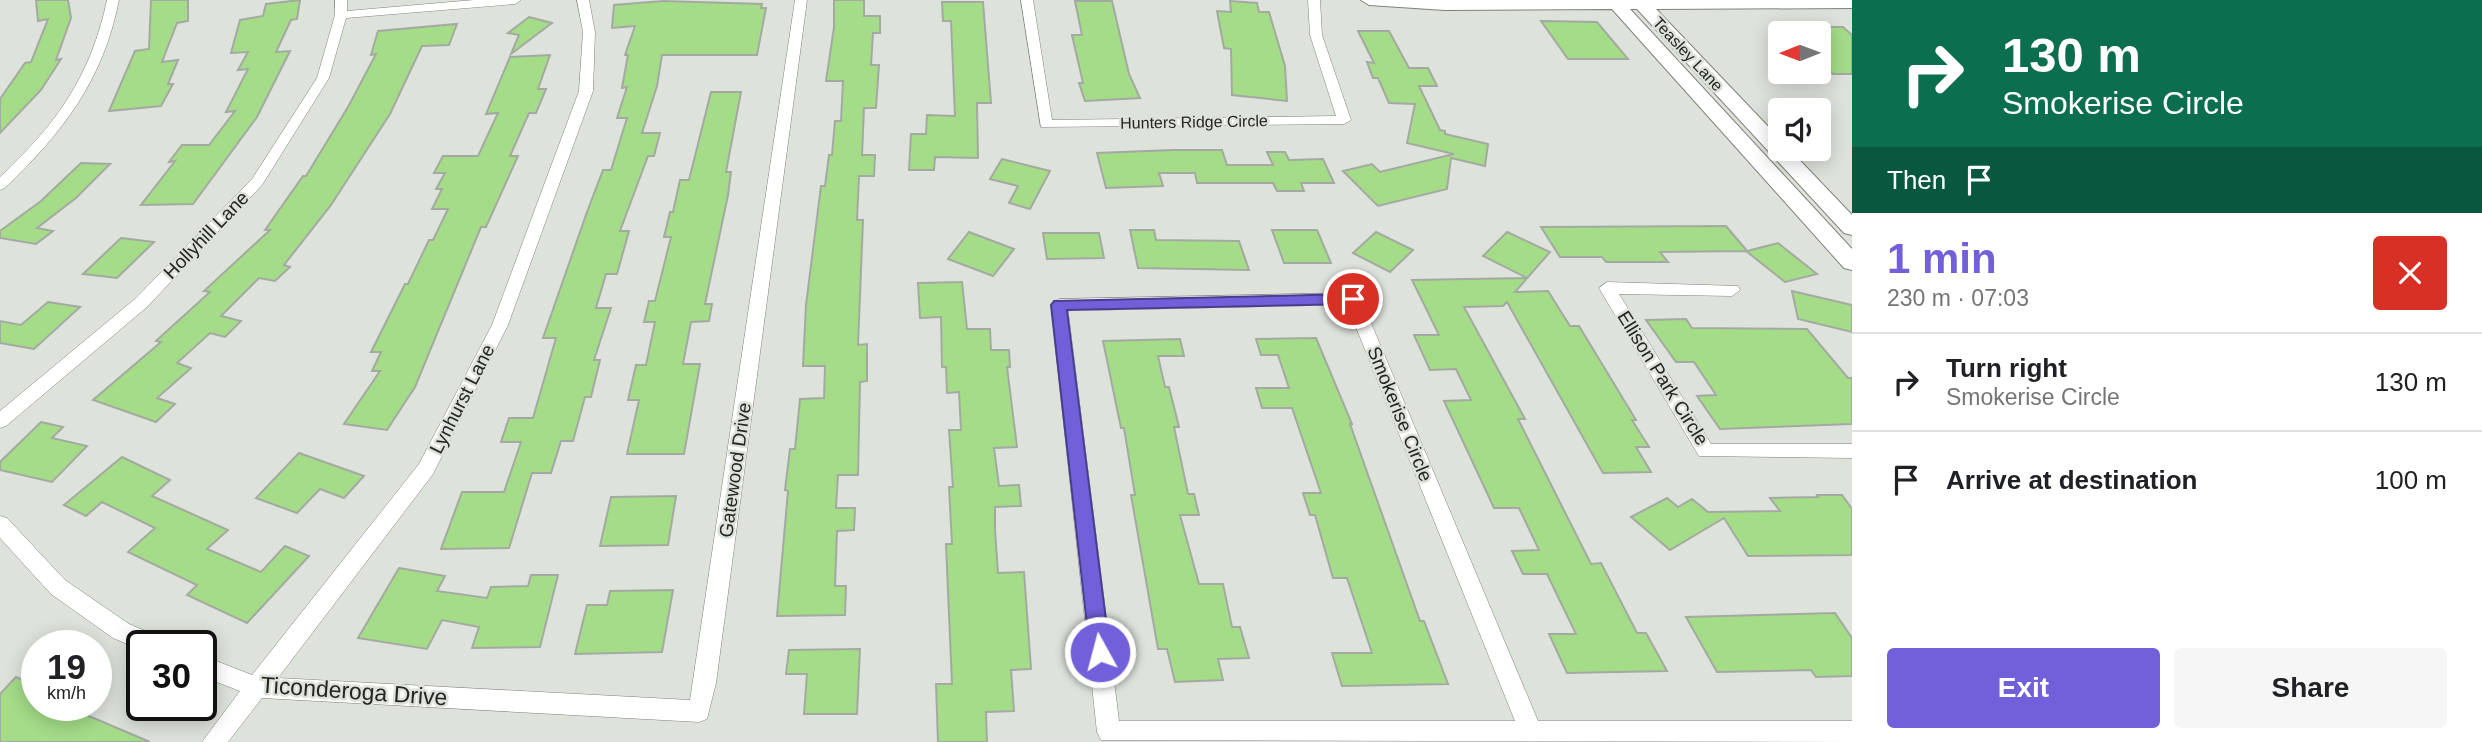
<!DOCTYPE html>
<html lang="en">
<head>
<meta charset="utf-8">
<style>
  :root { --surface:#fff; --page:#f6f6f6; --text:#202124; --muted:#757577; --line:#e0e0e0; --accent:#7160da }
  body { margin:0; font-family:Helvetica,sans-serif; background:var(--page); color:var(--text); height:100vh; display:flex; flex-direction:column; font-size:26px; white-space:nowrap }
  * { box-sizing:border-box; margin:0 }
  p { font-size:23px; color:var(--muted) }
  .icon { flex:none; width:38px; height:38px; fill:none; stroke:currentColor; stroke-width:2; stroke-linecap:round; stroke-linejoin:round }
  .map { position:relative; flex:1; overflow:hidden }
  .details { display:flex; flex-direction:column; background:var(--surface); width:630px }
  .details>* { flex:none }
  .hud { background:#0b6e4f; color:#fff; overflow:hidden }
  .needle { width:46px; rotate:269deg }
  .controls { position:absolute; left:1768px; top:21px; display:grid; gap:14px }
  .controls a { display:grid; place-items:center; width:63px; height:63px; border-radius:7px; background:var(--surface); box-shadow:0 4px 18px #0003; font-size:35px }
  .speed { position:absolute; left:21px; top:630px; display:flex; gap:14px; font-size:35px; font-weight:700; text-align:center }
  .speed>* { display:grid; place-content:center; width:91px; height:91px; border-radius:50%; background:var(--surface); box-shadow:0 4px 18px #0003; line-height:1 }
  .speed small { font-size:18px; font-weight:400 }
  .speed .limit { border:4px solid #111; border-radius:10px; background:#fff; color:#111 }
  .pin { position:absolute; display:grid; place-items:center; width:60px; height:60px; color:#fff; margin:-30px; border:4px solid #fff; border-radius:50%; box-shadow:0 2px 7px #0007 }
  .me { position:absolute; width:77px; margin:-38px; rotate:353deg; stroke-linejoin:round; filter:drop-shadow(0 0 5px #0008) }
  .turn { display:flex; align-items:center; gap:24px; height:147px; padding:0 35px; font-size:32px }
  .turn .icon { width:91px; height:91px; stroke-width:2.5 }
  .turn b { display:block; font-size:49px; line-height:60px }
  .then { display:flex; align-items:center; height:66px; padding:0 35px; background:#0003; gap:14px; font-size:26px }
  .round { display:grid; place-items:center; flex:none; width:74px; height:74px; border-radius:7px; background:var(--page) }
  .head { display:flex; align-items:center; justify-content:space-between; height:119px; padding:0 35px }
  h1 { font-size:42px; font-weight:700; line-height:52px; color:var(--accent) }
  .action { display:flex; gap:14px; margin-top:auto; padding:14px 35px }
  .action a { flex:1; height:80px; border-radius:7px; background:var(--accent); color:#fff; font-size:28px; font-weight:700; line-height:80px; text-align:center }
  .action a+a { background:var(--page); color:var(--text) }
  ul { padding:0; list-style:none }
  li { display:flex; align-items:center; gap:21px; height:98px; padding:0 35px; border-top:2px solid var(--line) }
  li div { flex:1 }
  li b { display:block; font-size:26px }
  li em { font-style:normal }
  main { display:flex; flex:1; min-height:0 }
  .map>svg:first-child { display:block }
  .building { fill:#a4dc88; stroke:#a4aaa2; stroke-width:2 }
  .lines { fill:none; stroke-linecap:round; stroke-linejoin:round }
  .street-casing { stroke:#7e837c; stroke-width:1 }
  .secondary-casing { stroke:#7e837c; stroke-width:2 }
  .street { fill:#fff; fill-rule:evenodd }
  .secondary { fill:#fff; fill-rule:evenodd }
  .route { fill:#7160da; stroke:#493e8e; stroke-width:2 }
  .labels { text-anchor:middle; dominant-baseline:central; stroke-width:5; stroke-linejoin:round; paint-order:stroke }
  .far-street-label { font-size:16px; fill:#242623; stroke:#dde3da }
  .street-label { font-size:19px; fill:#242623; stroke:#dde3da }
  .near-street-label { font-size:23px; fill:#242623; stroke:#dde3da }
</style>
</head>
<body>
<main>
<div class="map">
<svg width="1852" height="742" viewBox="0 0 1852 742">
  <rect width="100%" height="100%" fill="#dde3da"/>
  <g class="building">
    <path d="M36,0H68L71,18L56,60L61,59L41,90L0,133V99L25,63L31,62L48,19L38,21Z"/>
    <path d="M151,0H188V21L177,23L162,62L178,60L168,84H173L161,106L109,111L135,51L149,49Z"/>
    <path d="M300,0L297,19L291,20L276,52L290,51L257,117L193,204L141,205L175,161L169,162L182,145H209L235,111L226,112L248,69L238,70L248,52L231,53L240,20L263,16L266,4Z"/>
    <path d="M834,0H864V16H880V33H873L871,65H879L876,108H864L862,155H875L874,176H859L857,220H863L858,345L867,344V381L860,382L858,475H838L836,508H855L854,530L837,531L835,586H846L845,615L777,616L788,491L785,490L790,449H795L800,399L824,398L825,366H803L806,305L821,186H825L829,155H832L835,121H841L843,81H826L834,27Z"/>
    <path d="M663,1L762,4L761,8H766L757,55H662L657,86L642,133H660L654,156H648L620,231H629L617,274H606L596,308H611L594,360H600L591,397H585L573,441H561L551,473H532L509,548L441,549L462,492H504L521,442H501L509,418H533L556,338H543L587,212L603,170H611L627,118H617L627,87L622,88L628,55H625L635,26L612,28L614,5Z"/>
    <path d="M1075,1H1112L1129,74L1140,98L1085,101L1079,83H1083L1072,35H1082Z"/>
    <path d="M1230,1L1257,3L1259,12H1269L1285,66L1287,101L1232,95L1231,49L1224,48L1217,11L1231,12Z"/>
    <path d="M942,2H983L991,103H977L978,158L935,157L934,170H909L911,134H926L927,115L955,116L951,21H943Z"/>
    <path d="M529,17L552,23L511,54L519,35L508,33Z"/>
    <path d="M1541,21L1597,22L1628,59H1568Z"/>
    <path d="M457,24L449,45L422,46L390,114L331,205L284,265L290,267L275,281L259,278L221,316L241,321L225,337L210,333L177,363L191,368L157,398L175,404L156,422L93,400L161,342L156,341L210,292L204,291L270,230H265L303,176H306L348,107L376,54L371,55L378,31Z"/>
    <path d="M1818,27H1843L1852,35V74H1833L1818,60Z"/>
    <path d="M1358,31H1389L1409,68H1428L1437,86H1419L1440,130L1445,131V134L1488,144L1485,166L1451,158L1447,189L1378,206L1343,171L1372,164L1380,172L1454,154L1407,143L1415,104L1389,103L1378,78H1373L1367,62L1374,63Z"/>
    <path d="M550,55L538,89H546L536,113H529L510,156H518L486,227H481L415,387L387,430L344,424L380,371H372L381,352H371L405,284H408L429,240H433L448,209H432L442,189H436L445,173H434L443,156H478L498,113L486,114L510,57Z"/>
    <path d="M711,92H741L726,172H731L728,195L705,304H712L709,321L691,322L683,364H700L684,454H627L639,400H628L636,365H646L655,322H644L649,301H655L671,237H664L670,212H673L680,180H689Z"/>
    <path d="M1173,150H1222L1227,165H1273L1267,152H1285L1289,160L1323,159L1334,183H1301L1304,191H1277L1273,183H1197L1195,173H1159L1163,186L1106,188L1097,153Z"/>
    <path d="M1002,159L1050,171L1030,209L1009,203L1018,186L990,179Z"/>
    <path d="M81,163L110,164L76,198L37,228L53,231L36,244L0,238V231L41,201Z"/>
    <path d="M1726,226L1747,251L1778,243L1817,274L1785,282L1746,251L1660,252L1668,262H1606L1602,257H1560L1541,227Z"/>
    <path d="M1130,230H1154L1156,240L1239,241L1249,270L1138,268Z"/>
    <path d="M1272,230H1317L1331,263H1284Z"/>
    <path d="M969,232L1014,249L993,276L948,259Z"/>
    <path d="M1376,232L1413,250L1390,272L1353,253Z"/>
    <path d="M1507,232L1550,252L1515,292L1548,291L1570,326H1579L1636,420H1632L1649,447H1636L1651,472L1603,473L1507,302L1503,306L1464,307L1525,419H1518L1591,564L1601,563L1637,633H1646L1667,671L1567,673L1549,634H1576L1547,574H1523L1512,551L1539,550L1519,508H1494L1444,401L1471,400L1456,369L1430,370L1414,335H1439L1412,280L1527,278L1483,256Z"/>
    <path d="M1043,233H1099L1104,258L1047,259Z"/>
    <path d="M121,238L154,242L117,278L83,274Z"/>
    <path d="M962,282L967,329H990L991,350H1009L1010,367H1007L1017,447L994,448L999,486L1019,485L1021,506L995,507V530L998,573L1024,572L1031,669L1011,670L1014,711L986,712L987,742H938L936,684H952L946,544H952L949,487H953L949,430H961L959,392L947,393L946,367H942L941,317L920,318L918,283Z"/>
    <path d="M1792,291L1852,305V332L1798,319Z"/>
    <path d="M48,302L80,307L34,349L0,343V321L21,325Z"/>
    <path d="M1686,319L1692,328L1807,329L1848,378H1852V424L1720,429L1697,396L1716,395L1694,362H1676L1646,320Z"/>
    <path d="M1316,338L1352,424H1350L1420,621H1424L1448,684L1342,686L1332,653H1372L1347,578H1333L1315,515H1310L1303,493H1321L1292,408H1262L1256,388H1289L1278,355H1261L1256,339Z"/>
    <path d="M1180,339L1184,356H1158L1165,387H1169L1179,427H1174L1188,494H1194L1199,515H1180L1199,584H1223L1232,627H1240L1249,658L1218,659L1223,680L1175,682L1167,649H1158L1131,495H1135L1124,428H1121L1103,341Z"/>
    <path d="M41,422L63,427L52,438L87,446L52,482L0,470V462Z"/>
    <path d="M299,453L364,476L344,498L320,489L297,513L256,498Z"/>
    <path d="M122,457L170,480L152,496L228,530L207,549L261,572L285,546L309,556L247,623L187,595L197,585L128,552L155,528L102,502L86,516L64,505Z"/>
    <path d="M1817,495H1842L1852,509V555L1748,556L1724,518L1670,550L1631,517L1667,498L1678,507L1692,499L1708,512L1780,511L1770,498L1818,497Z"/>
    <path d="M676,496L668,545L600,546L611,497Z"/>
    <path d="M399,568L445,576L437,591L487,598L491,587L528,586L531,575H558L540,647L472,648L479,627L442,620L427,649L358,638Z"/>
    <path d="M673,590L662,652L575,654L587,605H607L610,591Z"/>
    <path d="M1835,613L1852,638V676L1816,677L1811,670L1717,672L1686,617Z"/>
    <path d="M860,649L857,714H804L807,674H786L789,650Z"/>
    <path d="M16,677L37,686V705H63L150,742H0V694Z"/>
  </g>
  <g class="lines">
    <defs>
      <g id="street">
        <path d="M107,0H119C103,81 63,132 5,188L0,190V177C56,125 91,76 107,0Z"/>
        <path d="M335,0H347V11L474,0H521L515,4L346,18L329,78L262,185L147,307L6,426L0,428V411L135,299L252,179L317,78L335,15Z"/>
        <path d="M577,0H589L595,32L593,91L508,325L433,474L278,678L690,700L795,0H807L716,683L707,719L699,722L262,698L228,742H202L240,691L201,676V655L252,675L419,464L492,325L579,91L583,32Z"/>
        <path d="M1021,0H1033L1052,120L1336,116L1310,35L1308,0H1320L1322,35L1351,120L1344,124L1041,127Z"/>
        <path d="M1607,282L1738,286L1740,290L1732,296L1619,294L1711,444H1852V458L1699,456L1599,288Z"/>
        <path d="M1353,293L1361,299L1538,721H1852V742L1101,740L1097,732L1051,305L1059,299ZM1347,305L1515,721H1119L1068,311Z"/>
        <path d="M0,516L7,518L65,580L129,624L164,639L167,646H142V650L113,638L51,594L0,538Z"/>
      </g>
      <path id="secondary" d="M1361,0H1852V8L1656,9L1780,139V149H1789L1852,215V235L1844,233L1637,9H1630L1852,249V270L1844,268L1612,9L1445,10L1369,5Z"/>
    </defs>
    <use href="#street" class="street-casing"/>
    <use href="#secondary" class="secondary-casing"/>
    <use href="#street" class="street"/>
    <use href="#secondary" class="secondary"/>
  </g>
  <path class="route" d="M1353,294L1360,299L1353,304L1067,310L1110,652L1107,659L1100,661L1093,659L1090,652L1051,305L1054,301Z"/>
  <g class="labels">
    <g class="far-street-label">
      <text transform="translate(1688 54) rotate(47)">Teasley Lane</text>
      <text transform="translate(1194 122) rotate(-1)">Hunters Ridge Circle</text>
    </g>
    <g class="street-label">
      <text transform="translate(206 235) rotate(-46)">Hollyhill Lane</text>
      <text transform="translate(1663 378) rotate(58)">Ellison Park Circle</text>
      <text transform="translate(462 399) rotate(-63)">Lynhurst Lane</text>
      <text transform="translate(1400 414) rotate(68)">Smokerise Circle</text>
      <text transform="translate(735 470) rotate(-82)">Gatewood Drive</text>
    </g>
    <g class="near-street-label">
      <text transform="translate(354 691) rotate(4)">Ticonderoga Drive</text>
    </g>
  </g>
</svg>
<div class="controls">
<a><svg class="needle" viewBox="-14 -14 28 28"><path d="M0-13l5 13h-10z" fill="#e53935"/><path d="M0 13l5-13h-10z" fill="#757577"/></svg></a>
<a><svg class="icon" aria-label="sound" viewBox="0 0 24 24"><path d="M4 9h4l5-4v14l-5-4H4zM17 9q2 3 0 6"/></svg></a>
</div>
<div class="speed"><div>19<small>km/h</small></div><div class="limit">30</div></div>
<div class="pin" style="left:1353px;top:299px;background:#d93025"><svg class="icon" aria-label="arrive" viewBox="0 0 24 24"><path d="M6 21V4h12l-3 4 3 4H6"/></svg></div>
<svg class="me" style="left:1100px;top:652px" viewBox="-20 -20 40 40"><circle r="17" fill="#7160da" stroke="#fff" stroke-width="3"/><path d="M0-11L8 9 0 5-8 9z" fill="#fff"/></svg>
</div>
<section class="details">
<div class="hud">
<div class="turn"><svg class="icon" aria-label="right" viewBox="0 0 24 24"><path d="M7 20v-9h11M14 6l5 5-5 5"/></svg><div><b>130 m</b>Smokerise Circle</div></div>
<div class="then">Then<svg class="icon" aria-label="arrive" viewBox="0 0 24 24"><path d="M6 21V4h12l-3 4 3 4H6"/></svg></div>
</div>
<div class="head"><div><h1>1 min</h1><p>230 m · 07:03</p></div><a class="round" style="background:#d93025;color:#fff"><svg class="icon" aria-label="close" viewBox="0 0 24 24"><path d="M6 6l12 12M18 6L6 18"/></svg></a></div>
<ul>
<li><svg class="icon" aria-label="right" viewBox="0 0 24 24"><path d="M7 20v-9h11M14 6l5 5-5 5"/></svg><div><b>Turn right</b><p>Smokerise Circle</p></div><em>130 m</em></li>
<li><svg class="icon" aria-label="arrive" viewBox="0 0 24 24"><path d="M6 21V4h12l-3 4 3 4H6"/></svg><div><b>Arrive at destination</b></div><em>100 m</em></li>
</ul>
<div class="action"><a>Exit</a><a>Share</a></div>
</section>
</main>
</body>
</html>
